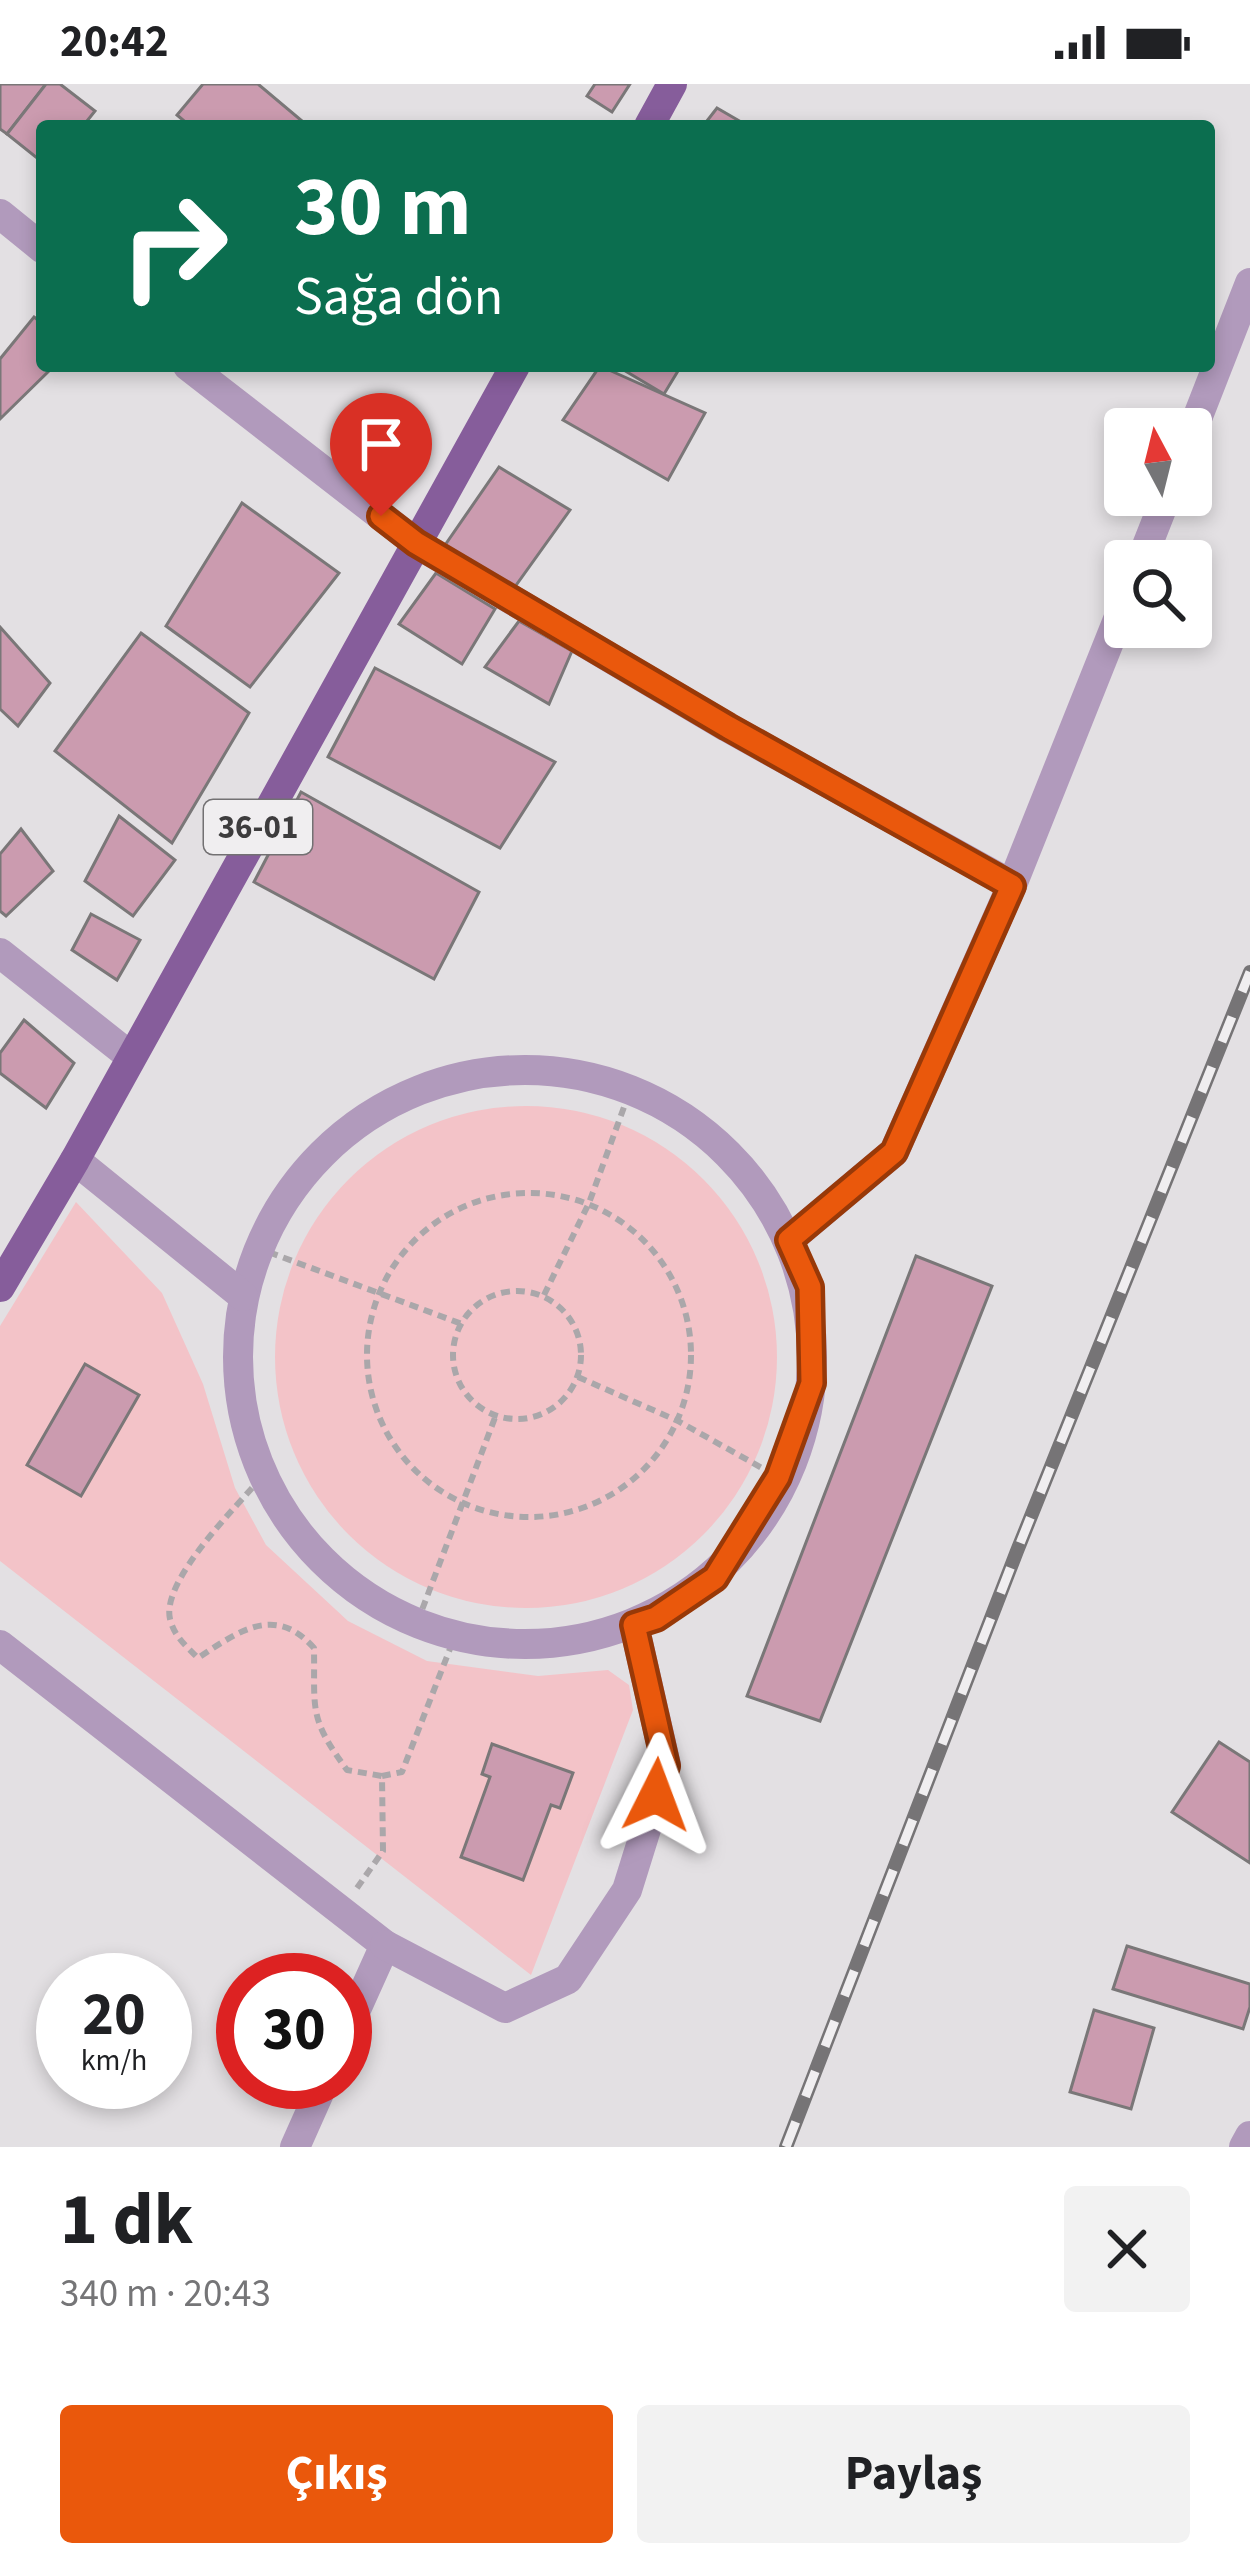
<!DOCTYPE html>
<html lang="tr">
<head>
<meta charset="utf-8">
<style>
  :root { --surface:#fff; --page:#f2f2f2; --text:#202124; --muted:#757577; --accent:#ea580c }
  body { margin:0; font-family:"Source Sans 3",sans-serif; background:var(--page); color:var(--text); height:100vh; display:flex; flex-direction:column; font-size:45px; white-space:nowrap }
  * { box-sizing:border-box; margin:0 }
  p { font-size:39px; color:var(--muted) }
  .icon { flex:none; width:66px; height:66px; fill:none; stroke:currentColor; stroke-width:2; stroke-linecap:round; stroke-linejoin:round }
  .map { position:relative; height:2063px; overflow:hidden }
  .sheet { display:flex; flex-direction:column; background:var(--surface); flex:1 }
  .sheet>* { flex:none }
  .banner { position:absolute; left:36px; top:36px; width:1179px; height:252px; border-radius:12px; box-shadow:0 6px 18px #0003; background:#0b6e4f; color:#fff; overflow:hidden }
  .needle { width:78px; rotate:353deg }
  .tools { position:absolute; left:1104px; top:324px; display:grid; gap:24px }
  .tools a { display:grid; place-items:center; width:108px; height:108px; border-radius:12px; background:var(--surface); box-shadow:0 6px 18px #0003; font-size:60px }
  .speed { position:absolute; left:36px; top:1869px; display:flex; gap:24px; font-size:60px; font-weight:700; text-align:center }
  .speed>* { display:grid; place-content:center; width:156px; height:156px; border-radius:50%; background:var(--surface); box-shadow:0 6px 18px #0003; line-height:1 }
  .speed small { font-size:30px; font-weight:400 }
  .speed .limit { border:18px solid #d22; background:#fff; color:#111 }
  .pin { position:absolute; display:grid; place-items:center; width:102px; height:102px; color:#fff; margin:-123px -51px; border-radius:50% 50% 50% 0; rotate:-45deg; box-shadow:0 0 12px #0007 }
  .pin .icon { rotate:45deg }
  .me { position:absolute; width:132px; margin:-66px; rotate:3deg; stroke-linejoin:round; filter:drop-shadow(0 0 9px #0008) }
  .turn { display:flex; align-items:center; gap:42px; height:252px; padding:0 60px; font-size:54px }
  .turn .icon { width:156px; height:156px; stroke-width:2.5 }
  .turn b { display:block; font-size:84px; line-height:102px }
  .round { display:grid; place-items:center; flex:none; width:126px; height:126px; border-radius:12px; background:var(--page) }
  .summary { display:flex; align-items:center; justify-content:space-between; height:204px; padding:0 60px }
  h1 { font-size:72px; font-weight:700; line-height:90px }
  .cta { display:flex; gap:24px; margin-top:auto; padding:24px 60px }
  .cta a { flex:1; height:138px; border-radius:12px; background:var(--accent); color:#fff; font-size:48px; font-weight:700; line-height:138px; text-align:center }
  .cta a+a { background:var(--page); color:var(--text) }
  .status { display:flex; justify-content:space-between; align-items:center; height:84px; padding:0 60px; background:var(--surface); direction:ltr }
  .status svg { height:33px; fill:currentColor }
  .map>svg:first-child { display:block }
  .green { fill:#f3c3c8 }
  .building { fill:#cb9baf; stroke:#7a7778; stroke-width:3 }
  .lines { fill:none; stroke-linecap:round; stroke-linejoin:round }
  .path { stroke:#aaa7aa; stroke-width:6; stroke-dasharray:9 6; stroke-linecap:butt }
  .street { stroke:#b19abc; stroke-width:30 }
  .primary { stroke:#865d9b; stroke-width:30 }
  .rail-casing { stroke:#767476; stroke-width:14 }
  .rail { stroke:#f0eef0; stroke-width:9; stroke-dasharray:27; stroke-linecap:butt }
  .route-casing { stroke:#983908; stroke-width:30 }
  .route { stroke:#ea580c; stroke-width:21 }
  .labels { text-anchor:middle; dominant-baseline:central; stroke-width:9; stroke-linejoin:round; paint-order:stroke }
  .shield { fill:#f0eef0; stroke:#737173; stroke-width:3 }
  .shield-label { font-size:33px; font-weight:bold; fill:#3d3c3d }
</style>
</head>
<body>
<div class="status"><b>20:42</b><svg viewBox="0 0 49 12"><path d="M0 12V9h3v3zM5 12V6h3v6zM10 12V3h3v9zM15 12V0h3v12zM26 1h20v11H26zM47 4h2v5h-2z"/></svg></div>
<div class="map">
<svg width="1250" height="2063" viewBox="0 0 1250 2063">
  <rect width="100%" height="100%" fill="#e3e0e3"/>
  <g class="green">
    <circle cx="526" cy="1273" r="251"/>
    <path d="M76,1118L162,1209L203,1300L235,1404L266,1461L348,1537L427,1577L538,1592L608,1586L629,1601L633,1626L531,1891L0,1477V1242Z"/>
  </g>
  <g class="building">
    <path d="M0,0H46L7,50L0,45Z"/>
    <path d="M46,0H60L95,27L83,42H42V78L7,50Z"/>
    <path d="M203,0H258L308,42H190L177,31Z"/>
    <path d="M595,0H630L612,28L587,12Z"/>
    <path d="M717,24L748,42H703Z"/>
    <path d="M34,233L42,239V282H54L0,335V275Z"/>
    <path d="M600,282L705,329L668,396L563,336Z"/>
    <path d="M617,282H681L664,310Z"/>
    <path d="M499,383L570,426L514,504L443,464Z"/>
    <path d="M242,419L339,489L250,603L166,542Z"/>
    <path d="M436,489L495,525L462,580L399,540Z"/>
    <path d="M519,537L572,567L549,620L485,583Z"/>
    <path d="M0,543L50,599L18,642L0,625Z"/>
    <path d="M141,549L249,629L172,759L55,667Z"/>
    <path d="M375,584L555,678L500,764L328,673Z"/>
    <path d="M301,708L479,808L434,895L254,798Z"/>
    <path d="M119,732L175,776L133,832L85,797Z"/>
    <path d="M21,745L53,787L6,832L0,827V770Z"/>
    <path d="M91,830L140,856L117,896L72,866Z"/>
    <path d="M24,936L74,979L46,1024L0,989V969Z"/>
    <path d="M916,1172L992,1202L820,1637L747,1612Z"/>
    <path d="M85,1280L139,1311L81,1412L27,1381Z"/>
    <path d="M1219,1658L1250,1678V1779L1172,1728Z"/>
    <path d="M492,1660L573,1689L560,1724L551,1721L523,1796L461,1773L490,1693L482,1690Z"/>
    <path d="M1127,1862L1250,1900V1923L1243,1945L1113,1905Z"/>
    <path d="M1094,1926L1154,1944L1131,2025L1070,2008Z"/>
  </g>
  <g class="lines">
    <g class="path">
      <circle cx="529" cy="1271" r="162"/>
      <path d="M255,1163L462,1240"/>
      <circle cx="517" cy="1271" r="64"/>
      <path d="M544,1211L589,1119L631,1004"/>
      <path d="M578,1293L678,1337L778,1393"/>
      <path d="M262,1393C236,1423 161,1497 170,1535C174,1552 186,1562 198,1574C239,1547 275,1520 314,1564C315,1626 308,1633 347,1686L382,1692"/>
      <path d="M417,1539L496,1331"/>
      <path d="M357,1804L383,1767L382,1692L402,1688L455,1552"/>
    </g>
    <g class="street">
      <path d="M0,130L42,164"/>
      <path d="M188,282L416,459L727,643L1012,801"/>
      <path d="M1191,350L1250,199"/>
      <path d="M1141,477L1167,411"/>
      <path d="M0,869L130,972"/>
      <circle cx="525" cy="1273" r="287"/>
      <path d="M75,1076L243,1212"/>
      <path d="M789,1156L894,1068L1012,801L1125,518"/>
      <path d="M0,1561L385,1861L345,1950"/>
      <path d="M385,1861L505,1924L568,1895L627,1806L666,1681L634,1541"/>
      <path d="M295,2063L324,1998"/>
      <path d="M1244,2063L1250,2052"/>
    </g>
    <g class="primary">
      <path d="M649,42L672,0"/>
      <path d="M0,1203L75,1076L515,282"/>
    </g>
    <defs>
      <path id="rail" d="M786,2063L1017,1467L1250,888"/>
    </defs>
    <use href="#rail" class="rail-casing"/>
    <use href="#rail" class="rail"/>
  </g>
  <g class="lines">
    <defs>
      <path id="route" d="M381,432L416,459L728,643L1012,802L894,1068L789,1156L810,1203L812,1299L778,1393L715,1494L656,1534L634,1541L666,1682L656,1711"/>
    </defs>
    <use href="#route" class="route-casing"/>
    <use href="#route" class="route"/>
  </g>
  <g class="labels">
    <rect class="shield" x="204" y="716" width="108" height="54" rx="9"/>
    <g class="shield-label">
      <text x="258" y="743">36-01</text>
    </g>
  </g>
</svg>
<div class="tools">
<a><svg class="needle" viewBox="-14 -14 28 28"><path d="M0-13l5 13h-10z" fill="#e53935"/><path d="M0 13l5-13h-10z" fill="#757577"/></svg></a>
<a><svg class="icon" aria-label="search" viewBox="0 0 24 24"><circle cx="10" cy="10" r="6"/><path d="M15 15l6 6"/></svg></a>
</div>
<div class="speed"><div>20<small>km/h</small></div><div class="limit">30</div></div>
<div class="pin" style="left:381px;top:432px;background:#d93025"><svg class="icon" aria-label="arrive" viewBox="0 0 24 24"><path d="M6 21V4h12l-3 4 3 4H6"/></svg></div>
<svg class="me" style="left:656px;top:1711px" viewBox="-20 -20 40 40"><path d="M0-17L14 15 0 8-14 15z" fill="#ea580c" stroke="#fff" stroke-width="4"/></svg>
<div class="banner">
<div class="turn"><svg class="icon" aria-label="right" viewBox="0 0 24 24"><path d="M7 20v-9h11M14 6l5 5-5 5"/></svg><div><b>30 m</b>Sağa dön</div></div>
</div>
</div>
<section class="sheet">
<div class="summary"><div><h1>1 dk</h1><p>340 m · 20:43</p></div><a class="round"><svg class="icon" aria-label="close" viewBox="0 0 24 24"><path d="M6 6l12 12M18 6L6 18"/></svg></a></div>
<div class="cta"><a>Çıkış</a><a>Paylaş</a></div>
</section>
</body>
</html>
